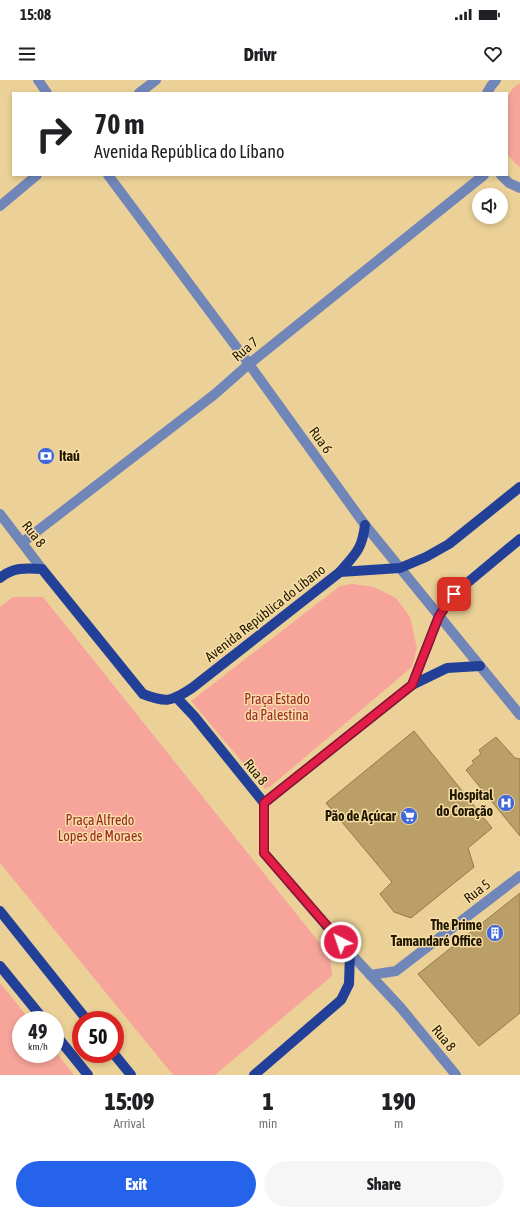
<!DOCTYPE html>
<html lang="en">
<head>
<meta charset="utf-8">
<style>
  :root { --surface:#fff; --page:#f6f6f6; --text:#202124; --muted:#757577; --accent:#2563eb }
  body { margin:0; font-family:"Asap Condensed",sans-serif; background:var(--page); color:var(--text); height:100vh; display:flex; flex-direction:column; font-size:15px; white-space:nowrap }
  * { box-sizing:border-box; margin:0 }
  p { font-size:13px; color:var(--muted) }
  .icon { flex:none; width:22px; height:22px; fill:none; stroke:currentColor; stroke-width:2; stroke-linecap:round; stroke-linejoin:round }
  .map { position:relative; height:995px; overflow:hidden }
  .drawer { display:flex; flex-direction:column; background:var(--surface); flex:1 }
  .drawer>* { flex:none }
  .guide { position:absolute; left:12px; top:12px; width:496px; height:84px; border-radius:0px; box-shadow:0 2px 6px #0003; background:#fff; color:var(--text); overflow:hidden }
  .fabs { position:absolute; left:472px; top:108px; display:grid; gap:8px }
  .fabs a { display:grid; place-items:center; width:36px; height:36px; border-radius:50%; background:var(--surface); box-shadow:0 2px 6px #0003; font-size:20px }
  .speed { position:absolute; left:12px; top:931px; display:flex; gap:8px; font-size:20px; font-weight:700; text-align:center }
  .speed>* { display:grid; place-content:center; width:52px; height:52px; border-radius:50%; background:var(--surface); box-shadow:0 2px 6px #0003; line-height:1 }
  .speed small { font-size:10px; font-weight:400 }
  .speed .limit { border:6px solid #d22; background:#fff; color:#111 }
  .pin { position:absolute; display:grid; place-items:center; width:34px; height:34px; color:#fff; margin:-17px; border-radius:8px; box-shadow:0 2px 6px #0006 }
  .me { position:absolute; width:44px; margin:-22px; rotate:319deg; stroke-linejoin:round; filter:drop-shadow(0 0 3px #0008) }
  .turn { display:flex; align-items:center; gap:14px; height:84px; padding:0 16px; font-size:18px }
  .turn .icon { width:52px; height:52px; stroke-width:2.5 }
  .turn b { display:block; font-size:28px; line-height:34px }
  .eta { display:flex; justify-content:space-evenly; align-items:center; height:68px; text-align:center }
  .eta b { font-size:24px; font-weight:800; line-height:28px }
  .button { display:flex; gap:8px; margin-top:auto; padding:8px 16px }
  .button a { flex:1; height:46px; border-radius:24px; background:var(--accent); color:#fff; font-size:16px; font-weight:800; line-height:46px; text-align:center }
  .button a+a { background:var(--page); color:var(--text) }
  .status { display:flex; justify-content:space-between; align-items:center; height:28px; padding:0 20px; background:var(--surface); direction:ltr }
  .status svg { height:11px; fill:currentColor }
  header { display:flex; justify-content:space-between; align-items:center; height:52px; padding:0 16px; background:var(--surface); font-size:18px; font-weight:800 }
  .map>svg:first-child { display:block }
  .green { fill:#f7a49b }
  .building { fill:#baa068; stroke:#947b44 }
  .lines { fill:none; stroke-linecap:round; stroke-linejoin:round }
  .minor { stroke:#7186b8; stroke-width:10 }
  .major { stroke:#234099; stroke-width:10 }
  .route-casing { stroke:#92132f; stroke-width:10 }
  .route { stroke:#e11d48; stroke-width:7 }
  .labels { text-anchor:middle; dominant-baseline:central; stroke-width:3; stroke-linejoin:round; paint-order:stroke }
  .street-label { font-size:14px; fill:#211802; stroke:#f8dea4 }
  .poi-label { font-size:14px; font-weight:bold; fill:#211802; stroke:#f8dea4; text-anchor:end }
  .park-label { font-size:14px; fill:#992a28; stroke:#f8dea4 }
</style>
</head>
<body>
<div class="status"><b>15:08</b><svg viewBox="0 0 49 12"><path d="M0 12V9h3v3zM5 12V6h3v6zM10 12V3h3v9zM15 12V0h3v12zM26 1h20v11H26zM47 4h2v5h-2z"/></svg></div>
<header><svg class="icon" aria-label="menu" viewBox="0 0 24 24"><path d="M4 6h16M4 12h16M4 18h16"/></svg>Drivr<svg class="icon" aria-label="heart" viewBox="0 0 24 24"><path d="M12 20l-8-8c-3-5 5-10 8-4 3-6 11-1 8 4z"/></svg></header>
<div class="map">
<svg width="520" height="995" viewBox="0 0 520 995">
  <rect width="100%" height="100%" fill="#ebd197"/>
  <g class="green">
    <path d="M520,3V87L516,84L507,74V17L513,8Z"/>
    <path d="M352,504L374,507L396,518L410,537L417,568L412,587L271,706L265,709L191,621L340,506Z"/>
    <path d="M13,517H43L330,876L332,896L215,995H173L0,783V527Z"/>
    <path d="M0,903L30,940H21V974H55V971L74,995H0Z"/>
  </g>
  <g class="building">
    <path d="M414,651L492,748L468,768L474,787L411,838L394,832L380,814L392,802L326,723Z"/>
    <path d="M496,657L515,678L520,679V756L466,690L474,683L472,681L481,674L479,670Z"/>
    <path d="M520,813V933L479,966L418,894Z"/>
  </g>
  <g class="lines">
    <g class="minor">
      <path d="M38,0L47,13"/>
      <path d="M139,13L156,0"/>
      <path d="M487,13L491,6L496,0"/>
      <path d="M108,95L249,284L365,445L520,635"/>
      <path d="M501,95L509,103L520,108"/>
      <path d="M0,126L37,95"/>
      <path d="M0,434L42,489"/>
      <path d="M23,462L215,314L249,284L484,95"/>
      <path d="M350,873L401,928L456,995"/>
      <path d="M370,895L396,891L520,796"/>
    </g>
    <g class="major">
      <path d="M340,492C355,474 362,470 365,445"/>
      <path d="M0,498C13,487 26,488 42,489L143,614C166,623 171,622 192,608L340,492L400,488L426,477L449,464L520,407"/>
      <path d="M412,605L447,588L480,586"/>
      <path d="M177,618L194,636L264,723V773L350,873L349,904L341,920L254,995"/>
      <path d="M264,723L412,605L439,536L454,514L520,459"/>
      <path d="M0,831L87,940"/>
      <path d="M0,886L44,940"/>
      <path d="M55,954L88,995"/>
      <path d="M114,974L131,995"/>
    </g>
  </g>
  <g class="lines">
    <defs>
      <path id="route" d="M341,862L264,773V723L412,605L439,536L454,514"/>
    </defs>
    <use href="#route" class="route-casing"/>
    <use href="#route" class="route"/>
  </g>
  <defs>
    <symbol id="bank-disc" viewBox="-11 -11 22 22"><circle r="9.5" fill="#4168da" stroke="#f8dea4"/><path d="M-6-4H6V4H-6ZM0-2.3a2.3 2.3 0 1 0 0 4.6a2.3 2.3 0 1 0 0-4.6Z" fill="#fff"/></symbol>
    <symbol id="hospital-disc" viewBox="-11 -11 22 22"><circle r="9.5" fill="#4168da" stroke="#f8dea4"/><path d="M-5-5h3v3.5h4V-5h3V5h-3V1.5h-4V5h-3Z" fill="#fff"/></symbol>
    <symbol id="supermarket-disc" viewBox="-11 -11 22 22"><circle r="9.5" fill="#4168da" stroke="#f8dea4"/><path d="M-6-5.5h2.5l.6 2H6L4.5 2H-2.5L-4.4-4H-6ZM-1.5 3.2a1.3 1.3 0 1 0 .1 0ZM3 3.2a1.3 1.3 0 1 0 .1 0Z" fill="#fff"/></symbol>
    <symbol id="building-disc" viewBox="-11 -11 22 22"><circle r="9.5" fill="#4168da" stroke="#f8dea4"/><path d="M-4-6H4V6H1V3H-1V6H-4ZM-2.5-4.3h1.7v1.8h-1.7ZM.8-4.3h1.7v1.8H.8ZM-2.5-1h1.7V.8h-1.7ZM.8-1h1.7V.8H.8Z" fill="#fff"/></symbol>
  </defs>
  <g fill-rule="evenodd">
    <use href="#bank-disc" x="36" y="366" width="20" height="20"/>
    <use href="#hospital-disc" x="496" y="713" width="20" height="20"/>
    <use href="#supermarket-disc" x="399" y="726" width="20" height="20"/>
    <use href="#building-disc" x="485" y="843" width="20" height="20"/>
  </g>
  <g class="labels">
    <g class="street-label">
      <text transform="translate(245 269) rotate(-40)">Rua 7</text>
      <text transform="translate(321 360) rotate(54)">Rua 6</text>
      <text transform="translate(34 454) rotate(52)">Rua 8</text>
      <text transform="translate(265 533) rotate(-38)">Avenida República do Líbano</text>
      <text transform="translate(256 692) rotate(51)">Rua 8</text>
      <text transform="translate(477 811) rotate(-37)">Rua 5</text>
      <text transform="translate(444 958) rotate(51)">Rua 8</text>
    </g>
    <g class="poi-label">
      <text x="59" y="376" text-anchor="start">Itaú</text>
      <text x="493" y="715">Hospital<tspan x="493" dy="16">do Coração</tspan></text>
      <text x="396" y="736">Pão de Açúcar</text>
      <text x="482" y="845">The Prime<tspan x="482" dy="16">Tamandaré Office</tspan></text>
    </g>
    <g class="park-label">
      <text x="277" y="619">Praça Estado<tspan x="277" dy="16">da Palestina</tspan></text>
      <text x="100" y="740">Praça Alfredo<tspan x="100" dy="16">Lopes de Moraes</tspan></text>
    </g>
  </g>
</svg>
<div class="fabs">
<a><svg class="icon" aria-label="sound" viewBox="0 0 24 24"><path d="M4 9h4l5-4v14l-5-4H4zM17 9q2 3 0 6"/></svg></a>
</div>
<div class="speed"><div>49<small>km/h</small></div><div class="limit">50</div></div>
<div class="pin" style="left:454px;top:514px;background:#d93025"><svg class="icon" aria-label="arrive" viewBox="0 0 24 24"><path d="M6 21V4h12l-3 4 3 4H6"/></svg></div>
<svg class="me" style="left:341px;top:862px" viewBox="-20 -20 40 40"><circle r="17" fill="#e11d48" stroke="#fff" stroke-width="3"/><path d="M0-11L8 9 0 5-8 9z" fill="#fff"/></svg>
<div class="guide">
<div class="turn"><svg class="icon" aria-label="right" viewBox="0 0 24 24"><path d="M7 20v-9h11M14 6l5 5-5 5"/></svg><div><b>70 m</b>Avenida República do Líbano</div></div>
</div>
</div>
<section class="drawer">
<div class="eta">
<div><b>15:09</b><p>Arrival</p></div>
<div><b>1</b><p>min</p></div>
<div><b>190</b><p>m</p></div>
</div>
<div class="button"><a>Exit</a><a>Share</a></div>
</section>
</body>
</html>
